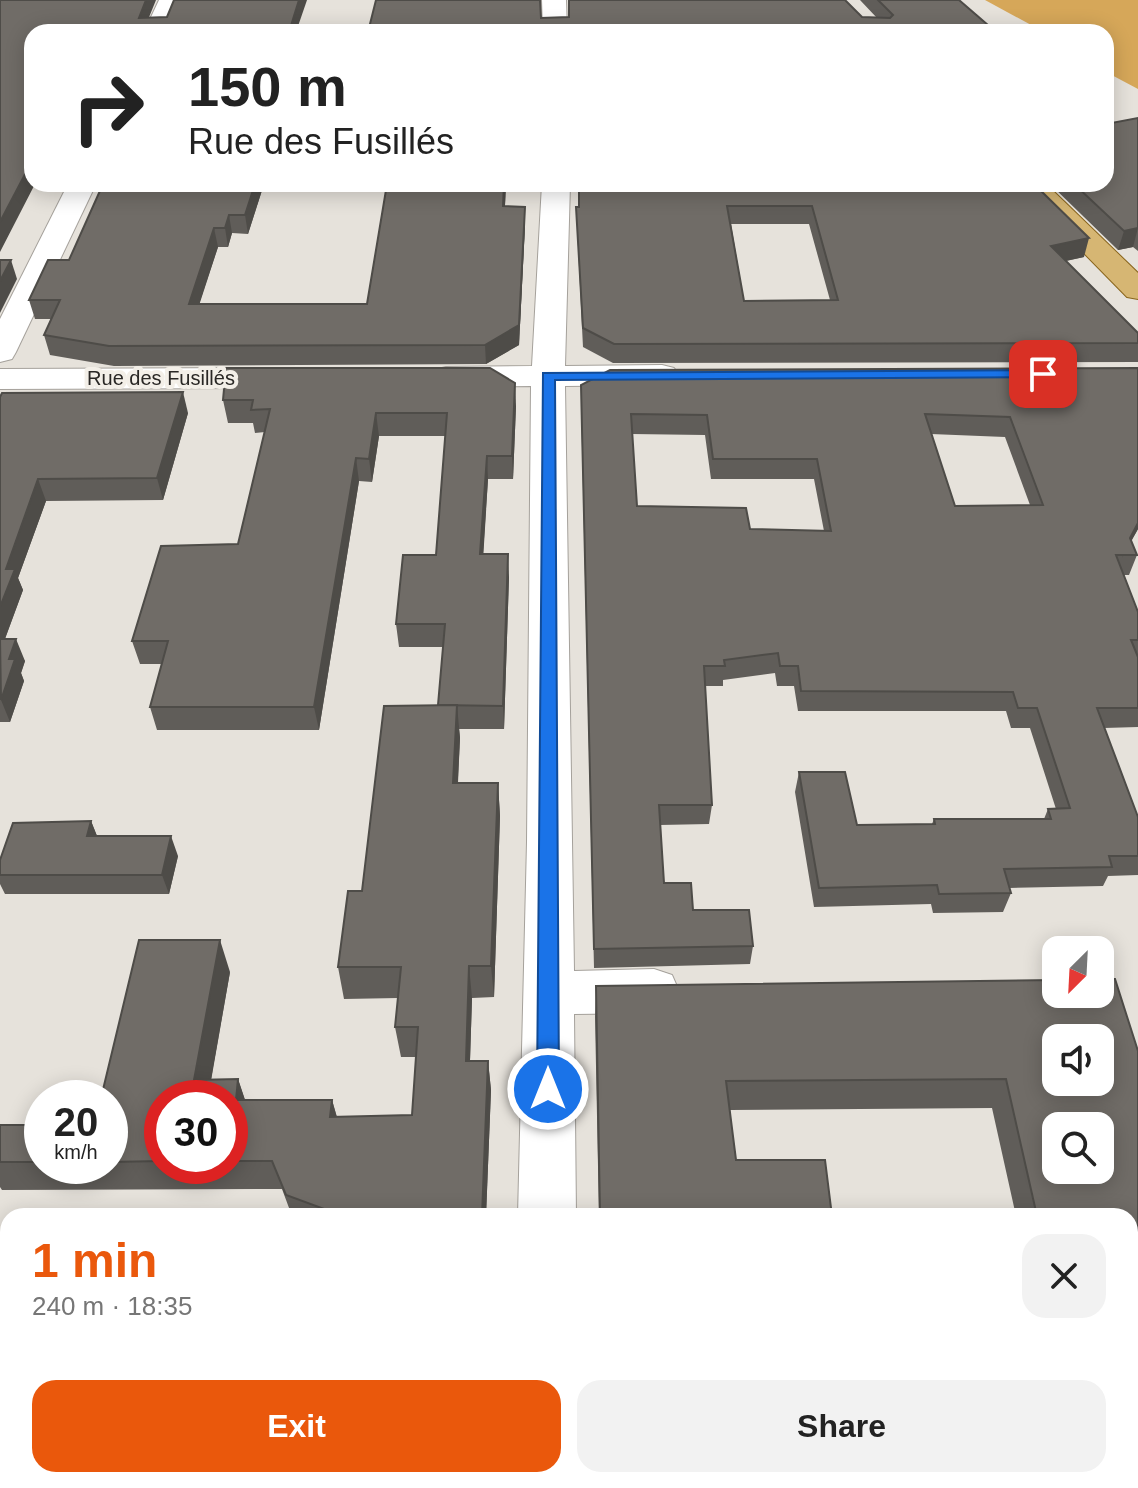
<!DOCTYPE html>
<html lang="en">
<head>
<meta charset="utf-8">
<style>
  :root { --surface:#fff; --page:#f2f2f2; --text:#222; --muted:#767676; --accent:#ea580c }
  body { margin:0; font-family:Arial,sans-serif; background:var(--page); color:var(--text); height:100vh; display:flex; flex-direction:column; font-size:30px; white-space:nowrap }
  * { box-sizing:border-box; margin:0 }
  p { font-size:26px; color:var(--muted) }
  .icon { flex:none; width:44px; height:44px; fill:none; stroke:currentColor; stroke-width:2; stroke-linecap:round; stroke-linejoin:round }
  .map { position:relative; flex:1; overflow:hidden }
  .drawer { position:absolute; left:0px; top:1208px; width:1138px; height:280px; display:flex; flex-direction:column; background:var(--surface); border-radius:24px 24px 0 0; box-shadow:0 4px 20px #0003 }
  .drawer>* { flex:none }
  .hud { position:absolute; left:24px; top:24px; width:1090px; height:168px; border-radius:24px; box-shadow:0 4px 20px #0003; background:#fff; color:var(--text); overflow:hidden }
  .needle { width:52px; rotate:204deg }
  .buttons { position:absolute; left:1042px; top:936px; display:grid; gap:16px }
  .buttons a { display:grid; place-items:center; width:72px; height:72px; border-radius:16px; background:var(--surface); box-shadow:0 4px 20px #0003; font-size:40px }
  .speed { position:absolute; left:24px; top:1080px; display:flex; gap:16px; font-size:40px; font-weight:700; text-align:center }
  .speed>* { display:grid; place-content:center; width:104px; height:104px; border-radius:50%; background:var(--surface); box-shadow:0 4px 20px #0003; line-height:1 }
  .speed small { font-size:20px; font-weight:400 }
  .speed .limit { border:12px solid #d22; background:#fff; color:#111 }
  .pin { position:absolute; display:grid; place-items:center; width:68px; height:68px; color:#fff; margin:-34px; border-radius:16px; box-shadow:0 4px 12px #0006 }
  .me { position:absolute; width:88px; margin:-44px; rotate:0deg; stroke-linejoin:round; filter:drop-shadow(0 0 6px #0008) }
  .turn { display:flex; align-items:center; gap:28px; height:168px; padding:0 32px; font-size:36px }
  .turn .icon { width:104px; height:104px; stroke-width:2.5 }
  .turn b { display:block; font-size:56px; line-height:68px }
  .round { display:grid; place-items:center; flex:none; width:84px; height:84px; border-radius:24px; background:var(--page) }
  .overview { display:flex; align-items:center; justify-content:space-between; height:136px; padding:0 32px }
  h1 { font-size:48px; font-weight:700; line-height:60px; color:var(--accent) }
  .button { display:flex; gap:16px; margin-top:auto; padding:16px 32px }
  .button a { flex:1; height:92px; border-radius:24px; background:var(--accent); color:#fff; font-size:32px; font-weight:700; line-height:92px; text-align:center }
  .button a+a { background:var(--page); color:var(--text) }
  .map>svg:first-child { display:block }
  .water { fill:#d6a759 }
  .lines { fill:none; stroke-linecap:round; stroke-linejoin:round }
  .minor-casing { stroke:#a5a19b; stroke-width:2 }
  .major-casing { stroke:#88641b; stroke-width:2 }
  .minor { fill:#fff; fill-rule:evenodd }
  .major { fill:#d6b673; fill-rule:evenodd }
  .wall { fill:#605d59; fill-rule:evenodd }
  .shaded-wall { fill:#4e4c48 }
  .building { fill:#706c67; stroke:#4e4c48; stroke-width:2; fill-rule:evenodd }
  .route { fill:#1a73e8; stroke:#114b97; stroke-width:2 }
  .labels { text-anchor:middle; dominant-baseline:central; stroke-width:8; stroke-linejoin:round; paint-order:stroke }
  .far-street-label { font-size:20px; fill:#292725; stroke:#f3efe8 }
</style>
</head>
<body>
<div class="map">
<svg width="1138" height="1488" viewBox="0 0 1138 1488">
  <rect width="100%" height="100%" fill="#e6e2db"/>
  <path class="water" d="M985,0H1138V89L1106,72V32H1044Z"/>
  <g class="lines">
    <defs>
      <g id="minor">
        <path d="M159,0H183L168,32H144Z"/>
        <path d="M542,0H566L567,32H543Z"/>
        <path d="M68,184H96L16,352L12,359L0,362V319Z"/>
        <path d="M542,184H570L565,366L662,365L674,368L679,375L674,382L662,385L565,386L574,971L654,969L672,975L679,991L672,1007L654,1013L574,1014L576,1216H518L527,842L531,386L446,387L434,384L429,377L434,370L446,367L532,366Z"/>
        <path d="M286,368L298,371L303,378L298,385L286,388L0,389V369Z"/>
        <rect x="514" y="1480" width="64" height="8"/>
      </g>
      <path id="major" d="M1016,184H1046L1138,273V299L1127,297Z"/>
    </defs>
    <use href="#minor" class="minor-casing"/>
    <use href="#major" class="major-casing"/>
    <use href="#minor" class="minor"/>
    <use href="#major" class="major"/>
  </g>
  <g class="wall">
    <path d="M860,0H959L996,32L541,18H877Z"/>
    <path d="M1138,118V251L1133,247L1118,250L1050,184H1106Z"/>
    <path d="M264,184L248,234L232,233L228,247H218L199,304H367L387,184H506L505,206L525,207V225L519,345L486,364L114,366L50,355L44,335L51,319H35L29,300L69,260Z"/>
    <path d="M1034,184L1084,257L1066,261L1138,333V362L613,363L583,347L576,207ZM731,224H809L830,300L744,301Z"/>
    <path d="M226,368L516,406L513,479H488L483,554L509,577L504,729H459L460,738L458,783H498L500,816L494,997L472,998L470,1061H488L491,1090L486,1216H292L282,1189L2,1190L0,1187V1125H42V1166H110V1098L230,972L211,1079H238L245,1100H332L337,1117L412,1115L416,1057H401L395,1027L398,998L344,999L338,967L362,891L438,705L443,647H399L396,624L436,555L445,436H379L372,482L359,481L319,730H157L150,707L162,664H140L132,641L238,544L265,432L255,433L253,423H228L223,400ZM162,1098H230V1166H162Z"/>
    <path d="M1138,368V529L1131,541L1137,555L1129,575H1124L1138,612V727L1104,728L1138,817V875L1108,876L1103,886L1009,888L1011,893L1003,912L933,913L931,904L814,907L795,792L799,772L857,825L932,824L934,819H1044L1048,809H1056L1030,728H1011L1006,711H798L794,686H777L775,673L723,680V686H705L712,805L709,824L660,825L664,883L693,910L753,946L750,964L594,968L581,404ZM632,434L705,435L711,479H814L824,531L750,529L637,506ZM931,434L1005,437L1030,505L955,506Z"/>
    <path d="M0,397L188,413L163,500L46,501L18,578L23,590L5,639L25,661L21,673L24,681L10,722H0Z"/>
    <path d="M91,821L97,836L178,856L169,894H5L0,884V860Z"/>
    <path d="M596,986L1138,1051V1488H1076L1074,1480H1130V1216H1016L992,1108L730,1110L736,1160L832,1216H599L595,1017Z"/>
    <rect x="604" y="1480" width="264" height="8"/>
  </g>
  <g class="shaded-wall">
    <path d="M146,0H156L143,32L139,18Z"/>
    <path d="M299,0H307L296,32H289Z"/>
    <path d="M32,161V184H35L0,252V222Z"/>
    <path d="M255,184H264L248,234L245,215Z"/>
    <path d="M504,184H506L504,225L503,206Z"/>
    <path d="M525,207V225L519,345L486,364L485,345Z"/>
    <path d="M229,215L232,233L228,247L225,228Z"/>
    <path d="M214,228L218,247L193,324L189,304Z"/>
    <path d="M1138,228L1133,247L1118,250L1124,231Z"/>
    <path d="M1089,238L1084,257L1046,265L1051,246Z"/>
    <path d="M11,260L17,279L0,313V281Z"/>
    <path d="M515,383L516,406L513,479L512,456Z"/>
    <path d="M183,392L188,413L163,500L157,478Z"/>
    <path d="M376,413L379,436L372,482L369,459Z"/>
    <path d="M487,456L488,479L482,577L480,554Z"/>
    <path d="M356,458L359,481L319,730L314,707Z"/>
    <path d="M38,479L46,501L18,578L23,590L0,652V607L6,569Z"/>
    <path d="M1138,523V529L1122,558L1130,538Z"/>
    <path d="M508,554L509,577L504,729L503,706Z"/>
    <path d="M16,639L25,661L21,673L24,681L10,722L1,700L9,659Z"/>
    <path d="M457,705L460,738L456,816L453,783Z"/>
    <path d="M498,783L500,816L494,997L491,966Z"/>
    <path d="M91,821L99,841L87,836Z"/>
    <path d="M171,836L178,856L169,894L162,875Z"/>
    <path d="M220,940L230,972L208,1098L194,1080Z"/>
    <path d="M469,966L472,998L469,1091L466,1061Z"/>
    <path d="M488,1061L491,1090L486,1216H482Z"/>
    <path d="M238,1079L248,1109L236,1100Z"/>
    <path d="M332,1100L340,1129L330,1117Z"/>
    <path d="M472,1480H476V1488H471Z"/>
  </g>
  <g class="building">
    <path d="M0,0H146L139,18L167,17L174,0H299L289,32H32V161L0,222Z"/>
    <path d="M376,0H540L541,18L569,17V0H845L862,17L890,18L893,15L878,0H959L996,32H368Z"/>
    <path d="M1138,118V228L1124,231L1074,184H1106V124Z"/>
    <path d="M103,184H255L245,215H229L225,228H214L189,304H367L387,184H504L503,206L525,207L519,325L485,345L109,346L44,335L60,300H29L48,260H69Z"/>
    <path d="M579,184H1034L1089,238L1051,246L1138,333V343L614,344L583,328L576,207H579ZM727,206H812L838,300L744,301Z"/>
    <path d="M0,260H11L0,281Z"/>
    <path d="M226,368H490L515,383L512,456H487L480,554H508L503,706L438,705L445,624H396L403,555H436L447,413H376L369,459L356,458L314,707H150L168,641H132L161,546L238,544L270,409L251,410L253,400H223Z"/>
    <path d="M1138,368V523L1130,538L1137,555H1116L1138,612V640H1131L1138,657V708H1097L1138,817V856H1109L1112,867L1004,869L1011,893L939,894L937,885L819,888L799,772H845L857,825L935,824L934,819H1051L1048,809L1070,808L1037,708H1018L1013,692L801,691L798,666H780L778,653L724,660L725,666H704L712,805H659L664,883H691L693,910H749L753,946L594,949L581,385L610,370ZM631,414L707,415L713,459H817L831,531L750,529L746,508L637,506ZM925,414L1010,417L1043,505L955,506Z"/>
    <path d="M183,392L157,478L38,479L6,569H15L0,607V397L2,393Z"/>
    <path d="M0,639H16L9,659H15L1,700Z"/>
    <path d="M457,705L453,783H498L491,966H469L466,1061H488L482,1216H343L286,1195L272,1161H230V1098H162V1161L110,1162V1098H101L139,940H220L194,1080L238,1079L236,1100H332L330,1117L412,1115L418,1027H395L401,967H338L348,891H362L384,706Z"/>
    <path d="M91,821L87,836H171L162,875H0V860L13,823Z"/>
    <path d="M1100,979H1115L1138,1051V1488H1100L1098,1480H1130V1216H1037L1006,1079L726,1081L736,1160H825L832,1216H600L596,986L1056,980V994H1100ZM1056,1038H1100V1082H1056ZM1056,1126H1100V1170H1056Z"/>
    <rect x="0" y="1125" width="42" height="37"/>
    <path d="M210,1480H472L471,1488H208Z"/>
    <path d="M606,1480H868L869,1487H606Z"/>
  </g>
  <path class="route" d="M1043,370L1048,371V377L555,380L559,1089L556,1096L548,1099L540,1096L537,1089L543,373Z"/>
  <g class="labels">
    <g class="far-street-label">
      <text x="161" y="378">Rue des Fusillés</text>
    </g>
  </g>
</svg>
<div class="buttons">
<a><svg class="needle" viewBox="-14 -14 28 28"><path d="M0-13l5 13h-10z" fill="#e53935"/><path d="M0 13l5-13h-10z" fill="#767676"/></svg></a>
<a><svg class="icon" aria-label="sound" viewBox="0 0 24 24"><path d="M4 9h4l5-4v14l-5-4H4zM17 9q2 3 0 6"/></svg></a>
<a><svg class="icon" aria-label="search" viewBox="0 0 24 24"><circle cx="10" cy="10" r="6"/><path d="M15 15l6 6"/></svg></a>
</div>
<div class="speed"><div>20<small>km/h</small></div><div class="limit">30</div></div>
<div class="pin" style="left:1043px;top:374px;background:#d93025"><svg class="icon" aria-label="arrive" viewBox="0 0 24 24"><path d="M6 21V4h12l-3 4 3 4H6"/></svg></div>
<svg class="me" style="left:548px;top:1089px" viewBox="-20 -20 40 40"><circle r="17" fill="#1a73e8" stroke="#fff" stroke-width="3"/><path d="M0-11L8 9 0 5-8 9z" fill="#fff"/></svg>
<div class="hud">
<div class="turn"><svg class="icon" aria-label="right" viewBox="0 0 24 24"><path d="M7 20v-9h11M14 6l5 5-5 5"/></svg><div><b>150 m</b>Rue des Fusillés</div></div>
</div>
<section class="drawer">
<div class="overview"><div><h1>1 min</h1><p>240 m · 18:35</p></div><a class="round"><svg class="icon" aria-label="close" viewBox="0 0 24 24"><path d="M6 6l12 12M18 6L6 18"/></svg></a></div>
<div class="button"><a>Exit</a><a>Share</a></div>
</section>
</div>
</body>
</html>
